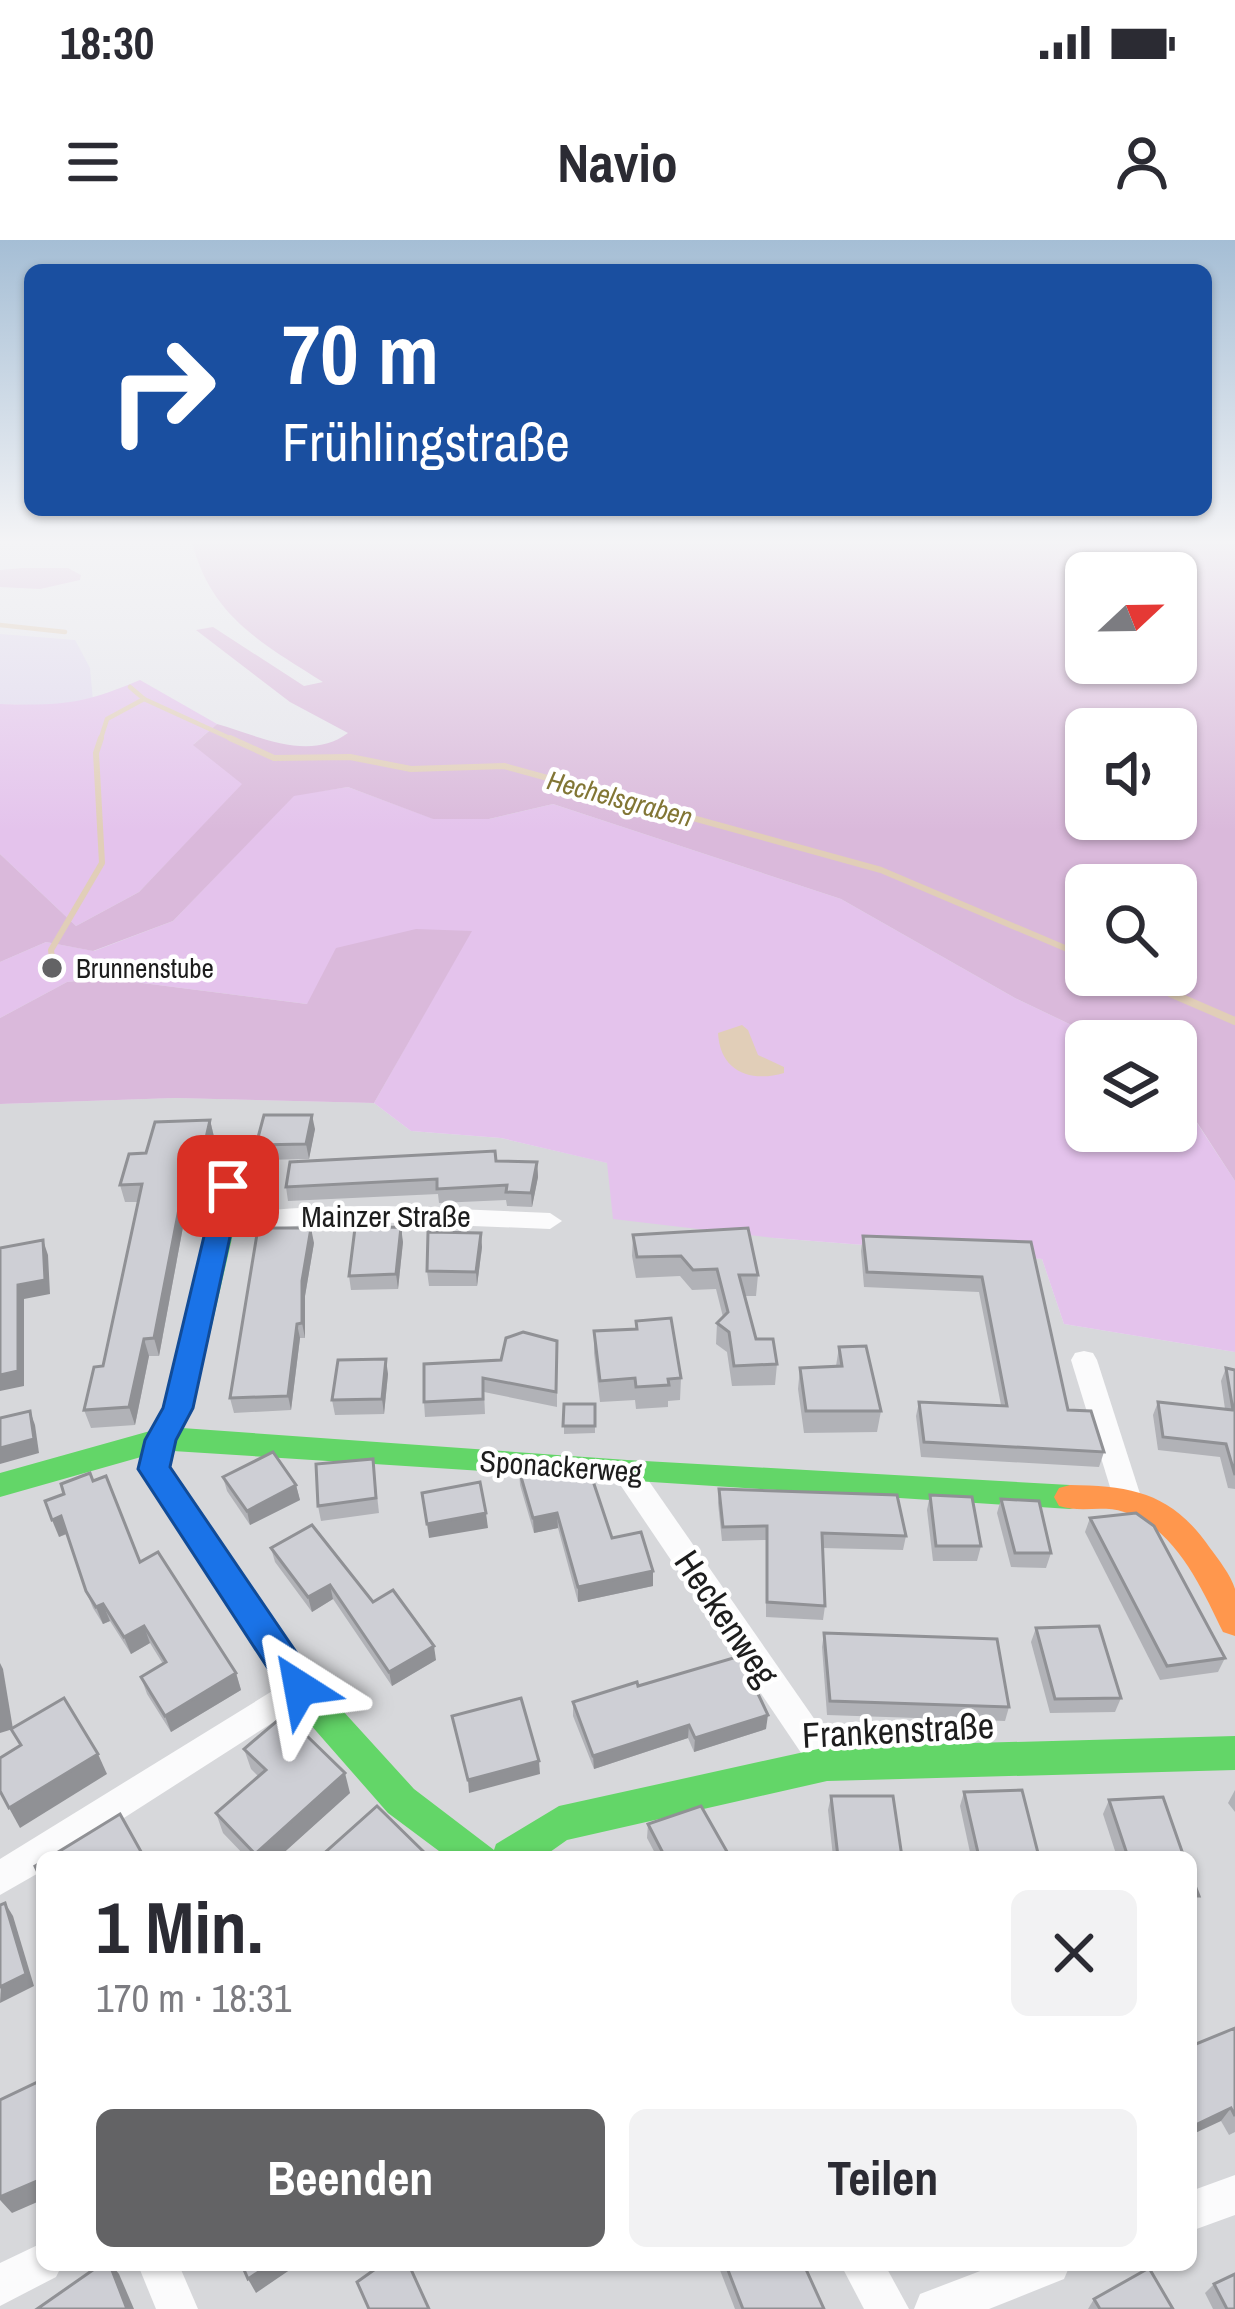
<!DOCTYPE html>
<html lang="de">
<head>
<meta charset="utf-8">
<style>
  :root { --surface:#fff; --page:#f2f2f3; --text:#2b2b33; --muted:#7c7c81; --accent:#636365 }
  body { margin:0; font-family:"Archivo Narrow",sans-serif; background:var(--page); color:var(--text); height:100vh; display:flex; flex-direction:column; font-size:45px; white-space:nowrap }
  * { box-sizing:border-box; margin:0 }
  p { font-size:39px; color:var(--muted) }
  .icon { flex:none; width:66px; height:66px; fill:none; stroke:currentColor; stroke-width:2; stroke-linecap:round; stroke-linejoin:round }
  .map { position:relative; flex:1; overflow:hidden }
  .panel { position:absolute; left:36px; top:1611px; width:1161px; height:420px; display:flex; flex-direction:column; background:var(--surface); border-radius:18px; box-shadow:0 3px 9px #0004 }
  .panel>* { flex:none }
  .hud { position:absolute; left:24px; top:24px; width:1188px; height:252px; border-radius:18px; box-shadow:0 3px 9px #0004; background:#1a4fa0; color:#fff; overflow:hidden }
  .needle { width:78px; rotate:68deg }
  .fabs { position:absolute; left:1065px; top:312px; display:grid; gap:24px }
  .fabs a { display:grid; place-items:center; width:132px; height:132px; border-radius:18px; background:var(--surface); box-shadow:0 3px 9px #0004; font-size:60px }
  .pin { position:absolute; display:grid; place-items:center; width:102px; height:102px; color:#fff; margin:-51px; border-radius:24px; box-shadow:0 6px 18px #0006 }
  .me { position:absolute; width:132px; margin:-66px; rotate:326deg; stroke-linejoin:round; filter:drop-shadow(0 0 9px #0008) }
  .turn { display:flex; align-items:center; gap:42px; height:252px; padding:0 60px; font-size:54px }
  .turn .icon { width:156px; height:156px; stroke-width:2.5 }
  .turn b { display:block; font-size:84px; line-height:102px }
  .round { display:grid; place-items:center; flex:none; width:126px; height:126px; border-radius:18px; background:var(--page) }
  .head { display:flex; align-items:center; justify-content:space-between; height:204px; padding:0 60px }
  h1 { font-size:72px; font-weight:700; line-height:90px }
  .action { display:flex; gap:24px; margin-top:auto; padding:24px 60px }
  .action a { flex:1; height:138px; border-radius:18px; background:var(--accent); color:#fff; font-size:48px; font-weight:700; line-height:138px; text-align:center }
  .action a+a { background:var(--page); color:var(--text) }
  .status { display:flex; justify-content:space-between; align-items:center; height:84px; padding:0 60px; background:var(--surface); direction:ltr }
  .status svg { height:33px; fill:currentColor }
  header { display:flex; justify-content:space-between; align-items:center; height:156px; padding:0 60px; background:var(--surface); font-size:54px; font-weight:700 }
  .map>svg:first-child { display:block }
  .residential { fill:#d7d8db; fill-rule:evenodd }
  .farmland { fill:#e0d8ee }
  .grass { fill:#e4c3ec }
  .forest { fill:#dab9db; fill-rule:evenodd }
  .water { fill:#e1ceb8 }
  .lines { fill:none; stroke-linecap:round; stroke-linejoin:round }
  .stream-far2 { stroke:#e1ceb8; stroke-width:4.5 }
  .stream-far1 { stroke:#e1ceb8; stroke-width:6 }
  .stream { stroke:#e1ceb8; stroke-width:8 }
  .street { fill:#fbfbfc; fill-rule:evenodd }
  .fast { fill:#63d668; fill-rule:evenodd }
  .slow { fill:#ff974d; fill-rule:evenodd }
  .wall { fill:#b1b2b7 }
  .shaded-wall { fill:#909195 }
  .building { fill:#cecfd5; stroke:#909195; stroke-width:3 }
  .route { fill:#1a73e8; stroke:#114b97; stroke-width:3 }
  .poi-dot { fill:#636365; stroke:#fff; stroke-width:4.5 }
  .labels { text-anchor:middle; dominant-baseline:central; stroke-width:9; stroke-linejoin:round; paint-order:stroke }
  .far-water-label { font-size:27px; font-style:italic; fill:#827635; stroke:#fff }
  .far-poi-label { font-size:27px; fill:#1d1d1d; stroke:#fff; text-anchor:start }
  .street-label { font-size:30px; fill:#1d1d1d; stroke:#fff }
  .near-street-label { font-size:36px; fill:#1d1d1d; stroke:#fff }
</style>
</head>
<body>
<div class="status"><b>18:30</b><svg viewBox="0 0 49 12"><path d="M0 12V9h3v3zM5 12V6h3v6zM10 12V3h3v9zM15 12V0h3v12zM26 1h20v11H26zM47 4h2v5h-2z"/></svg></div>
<header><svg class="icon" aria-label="menu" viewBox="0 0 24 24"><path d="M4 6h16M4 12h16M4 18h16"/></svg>Navio<svg class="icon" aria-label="person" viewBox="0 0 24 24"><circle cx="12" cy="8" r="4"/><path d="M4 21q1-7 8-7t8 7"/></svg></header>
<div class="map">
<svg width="1235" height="2069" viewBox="0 0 1235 2069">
  <rect width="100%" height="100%" fill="#e6e6ec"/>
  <path class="residential" d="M175,858L374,863L411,891L501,898L608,923L774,998L1042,1019L1064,1084L1235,1112V2069H0V864ZM42,1617H1191V2025H42Z"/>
  <path class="farmland" d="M0,394L75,400L90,428L93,461L62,466L0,464Z"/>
  <g class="grass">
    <path d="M140,440L217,484L194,504L243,544L139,652L76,686L0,614V464C62,466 83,464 140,440Z"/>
    <path d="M348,547L434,579H489L553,564L841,659L1015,758L1105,801H1086V891H1176V851L1235,941V1112L1064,1084L1042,1019L774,998L613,979L607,923L501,898L411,891L374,863L471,691L307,764L103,738L67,742L0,778V722L46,702L94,711L173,681L294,555Z"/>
  </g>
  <g class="forest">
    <path d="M192,302H1235V941L1176,850V801H1105L1015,758L841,659L553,564L489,579H433L348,547L294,556L173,681L93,711L46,702L0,722V614L76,686L139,652L242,544L193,505L217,484C259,496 309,522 348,493L290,462L196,390L213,387L304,446L323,442C262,403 211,377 192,302ZM1086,333H1176V423H1086ZM1086,489H1176V579H1086ZM1086,645H1176V735H1086Z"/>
    <path d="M23,328H68L81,335L80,340L40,349L0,347V330Z"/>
    <path d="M416,689L472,691L374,863L175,858L0,864V778L67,742L103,738L307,764L336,708Z"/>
  </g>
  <path class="water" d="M742,785L748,790L758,815L784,827V833C750,843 720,831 718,793Z"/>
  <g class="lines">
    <g class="stream-far2">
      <path d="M0,385L65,392"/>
      <path d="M130,447L144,459L236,501"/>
      <path d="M100,501L107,479L144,459"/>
    </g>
    <g class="stream-far1">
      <path d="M230,498L274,518L350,517L411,529L504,526L881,630L1086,717"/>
      <path d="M53,726L51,710L102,623L96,513L101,498"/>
      <path d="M1128,735L1177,756"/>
    </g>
    <path class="stream" d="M1170,753L1235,781"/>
    <g class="street">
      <path d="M386,966L550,973L562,981L550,989L347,981L222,993L210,985C232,966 352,966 386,966Z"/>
      <path d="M1084,1111L1093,1113L1097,1120L1142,1260L1138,1268L1128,1271L1118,1268L1114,1260L1071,1120L1075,1113Z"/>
      <path d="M627,1221L637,1224L838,1513L843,1524L838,1535L827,1539L816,1535L617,1240L613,1232L617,1224Z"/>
      <path d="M300,1434L311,1438L316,1448L311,1458L63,1617H42V1631L0,1655V1619Z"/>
      <path d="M1235,1935V1975L1191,1991V1951Z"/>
      <path d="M42,2003V2025H62L56,2037L0,2066V2023Z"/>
      <path d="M138,2025H179L198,2069H156Z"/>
      <path d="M841,2025H885L909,2069H864Z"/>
      <path d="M996,2025H1070L1064,2039L989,2069H914L920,2054Z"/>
    </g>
    <path class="fast" d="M235,900L247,908L235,985L193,1168L182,1188L627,1220L1070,1245L1081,1248L1086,1257L1081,1266L1070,1269L173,1211L170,1228L312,1437L414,1549L494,1610L496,1604L559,1566L827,1507L1235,1496V1530L827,1541L567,1600L543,1617H447L388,1573L288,1459L143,1237L139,1229L141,1217L0,1257V1233L150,1191L163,1168L209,985L223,908Z"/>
    <path class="slow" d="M1070,1245C1133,1246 1172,1253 1210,1308C1218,1319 1231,1335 1235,1349C1235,1362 1235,1382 1235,1396L1223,1392C1202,1349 1175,1287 1124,1272C1103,1265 1080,1273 1059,1266L1054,1257L1059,1248Z"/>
  </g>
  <g class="wall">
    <path d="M210,880L214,897L200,959L188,960L159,1116H149L135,1185L91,1188L84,1170L103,1126L139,962H125L120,945L146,913Z"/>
    <path d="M315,889L309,919L259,920L256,905Z"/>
    <path d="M496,921L537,922L538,937L532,967L507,966L506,960L439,963L438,954L288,961L286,947Z"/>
    <path d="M633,995L758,1035L756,1056H744L756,1099L777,1124L775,1145L732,1146L727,1112L716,1104L717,1083L723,1077L716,1049L692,1050L680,1036L636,1038L632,1016Z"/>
    <path d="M863,996L1031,1002L1068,1170L1104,1212L1099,1227L921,1217L916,1176L919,1162L1001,1165L979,1052L864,1047L861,1011Z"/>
    <path d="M403,1002L398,1049L351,1050L349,1036Z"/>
    <path d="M314,1003L305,1056V1098H300L291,1170L234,1173L230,1158Z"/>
    <path d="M482,1007L477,1046H429L427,1031Z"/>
    <path d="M636,1081L681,1138L680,1160L668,1161V1167L636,1169L635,1160L600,1162L594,1113V1091L636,1089Z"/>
    <path d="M557,1101V1167L484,1152L485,1174L425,1177L424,1162L501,1120Z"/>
    <path d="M839,1107L881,1171L877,1192L804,1193L798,1149L800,1128L836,1126Z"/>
    <path d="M1226,1128L1235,1130V1249L1228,1248L1220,1217L1158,1210L1153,1175L1158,1162L1225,1169L1221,1141Z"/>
    <path d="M388,1134L384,1174L335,1175L332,1160Z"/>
    <path d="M564,1164H595V1193L564,1194Z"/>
    <path d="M373,1219L379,1273L321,1281L318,1266Z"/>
    <path d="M519,1230L653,1331V1346L578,1362L558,1288L534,1293L520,1245Z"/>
    <path d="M223,1237L296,1245L300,1260L250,1285L227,1251Z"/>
    <path d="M93,1241L140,1322L236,1433L241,1450L171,1492L147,1454L141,1437L163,1424L150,1403L131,1414L110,1381L103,1384L93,1368L86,1351L67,1294L59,1297Z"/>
    <path d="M719,1249L906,1296L903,1310L823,1308L825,1366L823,1380L766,1377V1300L722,1301L718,1263Z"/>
    <path d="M930,1255L981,1306L977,1321H933L927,1270Z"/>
    <path d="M1001,1259L1051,1313L1046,1328L1011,1327L997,1273Z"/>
    <path d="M1090,1278L1225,1418L1218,1432L1160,1440L1085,1292Z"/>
    <path d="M271,1308L373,1362L436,1420L392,1446L333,1359L312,1372L275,1322Z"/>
    <path d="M1036,1388L1121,1458L1115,1472L1050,1473L1031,1402Z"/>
    <path d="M824,1393L1009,1467L1005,1481L827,1475L822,1407Z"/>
    <path d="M638,1446L766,1489L694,1512L688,1498L594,1529L573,1476V1462Z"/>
    <path d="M244,1509L350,1553L279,1617H246L223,1593L216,1573L259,1537L251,1529Z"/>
    <path d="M1235,1550V1572L1228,1563Z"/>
    <path d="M964,1552L1039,1617H971L960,1566Z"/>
    <path d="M831,1556L902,1617H833L828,1570Z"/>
    <path d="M1109,1560L1184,1617H1117L1103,1574Z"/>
    <path d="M648,1584L730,1617H657L647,1598Z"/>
    <path d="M1235,1788V1892L1229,1895L1221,1881Z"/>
    <path d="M718,2025H804L824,2069H735Z"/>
    <path d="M1214,2044L1235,2069H1213L1205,2053Z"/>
    <path d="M1094,2059L1173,2069H1088Z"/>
  </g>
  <g class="shaded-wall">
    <path d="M312,875L315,889L309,919L306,904Z"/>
    <path d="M210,880L214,897L200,959L196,942Z"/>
    <path d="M537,922L538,937L532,967L531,953Z"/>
    <path d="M184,943L188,960L159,1116L154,1098Z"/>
    <path d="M401,987L403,1002L398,1049L396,1034Z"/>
    <path d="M311,988L314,1003L305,1056V1098L302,1083V1041Z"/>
    <path d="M481,993L482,1007L477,1046L476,1032Z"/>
    <path d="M43,1000L48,1015L50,1054L24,1059V1146L0,1151V1135L18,1045Z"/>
    <path d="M297,1084L300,1098L291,1170L288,1156Z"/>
    <path d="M144,1099L149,1116L135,1185L129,1167Z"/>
    <path d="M386,1119L388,1134L384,1174L382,1159Z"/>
    <path d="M30,1171L35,1185L39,1213L0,1224V1208Z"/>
    <path d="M296,1245L300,1260L250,1285L247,1271Z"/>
    <path d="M486,1273L488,1288L429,1298L427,1284Z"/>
    <path d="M557,1273L558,1288L534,1293L533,1278Z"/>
    <path d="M61,1276L68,1293L59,1297L52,1280Z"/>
    <path d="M653,1331V1346L578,1362V1347Z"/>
    <path d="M330,1345L333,1359L312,1372L308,1357Z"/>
    <path d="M103,1364L110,1381L103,1384L96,1367Z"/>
    <path d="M144,1386L150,1403L131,1414L124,1397Z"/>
    <path d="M434,1406L436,1420L392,1446L389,1432Z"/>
    <path d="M0,1423L3,1429L13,1489L0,1493Z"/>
    <path d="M236,1433L241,1450L171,1492L165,1476Z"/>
    <path d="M768,1475L766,1489L694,1512L695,1498Z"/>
    <path d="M689,1485L688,1498L594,1529L593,1516Z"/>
    <path d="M98,1514L107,1534L20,1588L9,1568Z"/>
    <path d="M539,1521L540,1534L469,1553L468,1540Z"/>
    <path d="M345,1533L350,1553L279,1617H256L255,1614Z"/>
    <path d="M5,1663L13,1676L34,1746L0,1763Z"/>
    <path d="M1231,1868L1221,1881L1191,1895V1887Z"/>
    <path d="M42,1939V1960L12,1973L0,1960V1957Z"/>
    <path d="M110,2025H112L119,2034L134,2069H127Z"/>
    <path d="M269,2025H297L256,2053L248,2039Z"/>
  </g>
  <g class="building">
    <path d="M264,875H312L306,904L256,905Z"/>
    <path d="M210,880L196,942L184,943L154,1098L144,1099L129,1167L84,1170L94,1127L103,1126L142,944L120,945L129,914L146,913L155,882Z"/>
    <path d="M495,911L496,921L537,922L531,953L506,952L507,945L437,949V939L286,947L290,922Z"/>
    <path d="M401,987L396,1034L349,1036L355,988Z"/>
    <path d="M258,988H311L302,1041V1083L297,1084L288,1156L230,1158Z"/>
    <path d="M748,988L758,1035H739L756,1099H773L777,1124L734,1126L729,1092L717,1083L728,1072L717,1029L693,1030L681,1016L637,1017L633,995Z"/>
    <path d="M428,992L481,993L476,1032L427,1031Z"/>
    <path d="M863,996L1031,1002L1068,1170L1091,1171L1104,1212L924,1202L919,1162L1007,1166L982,1037L867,1032Z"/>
    <path d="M43,1000L45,1040L18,1045V1131L0,1135V1008Z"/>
    <path d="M671,1078L681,1138L668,1139L669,1145L636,1147L635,1138L600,1141L594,1091L637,1089L636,1081Z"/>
    <path d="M523,1092L557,1101L556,1152L483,1138V1159L424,1162V1124L501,1120L506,1098Z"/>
    <path d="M866,1106L881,1171H806L800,1128L842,1126L839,1107Z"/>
    <path d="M386,1119L382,1159L332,1160L338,1120Z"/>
    <path d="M1226,1128L1235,1130V1235L1226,1204L1163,1197L1158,1162L1233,1170Z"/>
    <path d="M564,1164H595V1186H563Z"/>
    <path d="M30,1171L34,1199L0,1208V1178Z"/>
    <path d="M273,1212L296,1245L247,1271L223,1237Z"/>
    <path d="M373,1219L376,1258L318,1266L316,1224Z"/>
    <path d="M519,1230L591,1235L612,1298L641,1292L653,1331L578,1347L557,1273L533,1278Z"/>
    <path d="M90,1233L93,1241L106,1236L140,1322L158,1312L236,1433L165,1476L141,1437L166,1422L144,1386L124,1397L103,1364L96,1367L86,1351L61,1276L52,1280L45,1261L64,1254L61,1244Z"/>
    <path d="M480,1242L486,1273L427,1284L422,1253Z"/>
    <path d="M719,1249L897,1255L906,1296L822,1293L825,1366L767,1362V1286L723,1287Z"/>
    <path d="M930,1255L972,1257L981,1306H936Z"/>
    <path d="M1001,1259L1039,1261L1051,1313H1015Z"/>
    <path d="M1136,1273L1154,1286L1225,1418L1167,1426L1090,1278Z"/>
    <path d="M312,1285L373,1362L393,1350L434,1406L389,1432L330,1345L308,1357L271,1308Z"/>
    <path d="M1099,1386L1121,1458L1055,1459L1036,1388Z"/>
    <path d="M824,1393L997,1399L1009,1467L830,1461Z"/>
    <path d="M740,1416L768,1475L695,1498L689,1485L593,1516L573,1462L637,1442L638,1446Z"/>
    <path d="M64,1458L98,1514L9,1568L0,1551V1518L21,1505L11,1489Z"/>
    <path d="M521,1458L539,1521L468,1540L452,1476Z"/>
    <path d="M277,1481L298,1502L306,1495L345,1533L255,1614L216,1573L266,1530L244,1509Z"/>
    <path d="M1022,1550L1039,1617H979L964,1552Z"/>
    <path d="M831,1556H893L902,1617H838Z"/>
    <path d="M1163,1557L1184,1617H1128L1109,1560Z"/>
    <path d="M377,1566L428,1616L320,1617Z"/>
    <path d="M701,1566L730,1617H665L648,1584Z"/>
    <path d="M120,1574L144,1617H50Z"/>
    <path d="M42,1622V1641L35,1626Z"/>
    <path d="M1191,1635L1199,1656H1191Z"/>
    <path d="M5,1663L26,1734L0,1747V1665Z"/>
    <path d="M1235,1788V1876L1231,1868L1191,1887V1806Z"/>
    <path d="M42,1840V1939L0,1957V1860Z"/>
    <path d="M100,2025H110L127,2069H37Z"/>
    <path d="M242,2025H269L248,2039Z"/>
    <path d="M381,2025H409L429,2069H369L357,2042Z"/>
    <path d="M726,2025H804L824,2069H743Z"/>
    <path d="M1149,2028L1173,2069H1100L1094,2059Z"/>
    <path d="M1235,2034V2069H1227L1214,2044Z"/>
  </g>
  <linearGradient id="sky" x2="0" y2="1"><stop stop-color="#a5bed5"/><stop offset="0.51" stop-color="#f4f4f6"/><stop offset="1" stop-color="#f4f4f6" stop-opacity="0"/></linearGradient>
  <rect width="1235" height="592" fill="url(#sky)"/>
  <path class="route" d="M228,938L241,946L193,1168L176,1200L170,1227L313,1437L318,1448L313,1459L300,1464L288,1459L138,1229L145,1200L163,1168L216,946Z"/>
  <circle class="poi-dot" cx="52" cy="728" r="12"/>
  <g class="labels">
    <g class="far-water-label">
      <text transform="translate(620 558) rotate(15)">Hechelsgraben</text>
    </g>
    <g class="far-poi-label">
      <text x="76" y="728">Brunnenstube</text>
    </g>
    <g class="street-label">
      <text x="386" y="976">Mainzer Straße</text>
      <text transform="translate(561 1226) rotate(4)">Sponackerweg</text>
    </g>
    <g class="near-street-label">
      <text transform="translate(727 1378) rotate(56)">Heckenweg</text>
      <text transform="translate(898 1490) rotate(-3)">Frankenstraße</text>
    </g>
  </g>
</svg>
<div class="fabs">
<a><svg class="needle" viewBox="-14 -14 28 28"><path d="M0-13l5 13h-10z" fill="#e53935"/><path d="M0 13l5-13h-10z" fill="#7c7c81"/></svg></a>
<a><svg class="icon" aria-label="sound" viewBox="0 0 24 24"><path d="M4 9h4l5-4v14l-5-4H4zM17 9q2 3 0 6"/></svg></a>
<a><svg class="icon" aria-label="search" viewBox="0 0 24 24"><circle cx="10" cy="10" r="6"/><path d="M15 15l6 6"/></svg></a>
<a><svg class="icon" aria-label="layers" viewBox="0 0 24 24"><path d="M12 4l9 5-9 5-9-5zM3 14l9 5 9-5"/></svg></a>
</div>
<div class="pin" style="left:228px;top:946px;background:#d93025"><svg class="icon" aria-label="arrive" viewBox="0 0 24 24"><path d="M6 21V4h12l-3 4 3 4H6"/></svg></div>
<svg class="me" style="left:300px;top:1448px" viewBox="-20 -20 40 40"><path d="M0-17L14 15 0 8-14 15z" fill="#1a73e8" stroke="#fff" stroke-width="4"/></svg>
<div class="hud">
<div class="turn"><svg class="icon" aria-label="right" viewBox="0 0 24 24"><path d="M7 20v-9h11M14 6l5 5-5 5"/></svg><div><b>70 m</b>Frühlingstraße</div></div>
</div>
<section class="panel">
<div class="head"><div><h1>1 Min.</h1><p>170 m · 18:31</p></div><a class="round"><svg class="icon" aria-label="close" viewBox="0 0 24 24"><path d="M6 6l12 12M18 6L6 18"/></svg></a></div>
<div class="action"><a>Beenden</a><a>Teilen</a></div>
</section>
</div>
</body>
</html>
